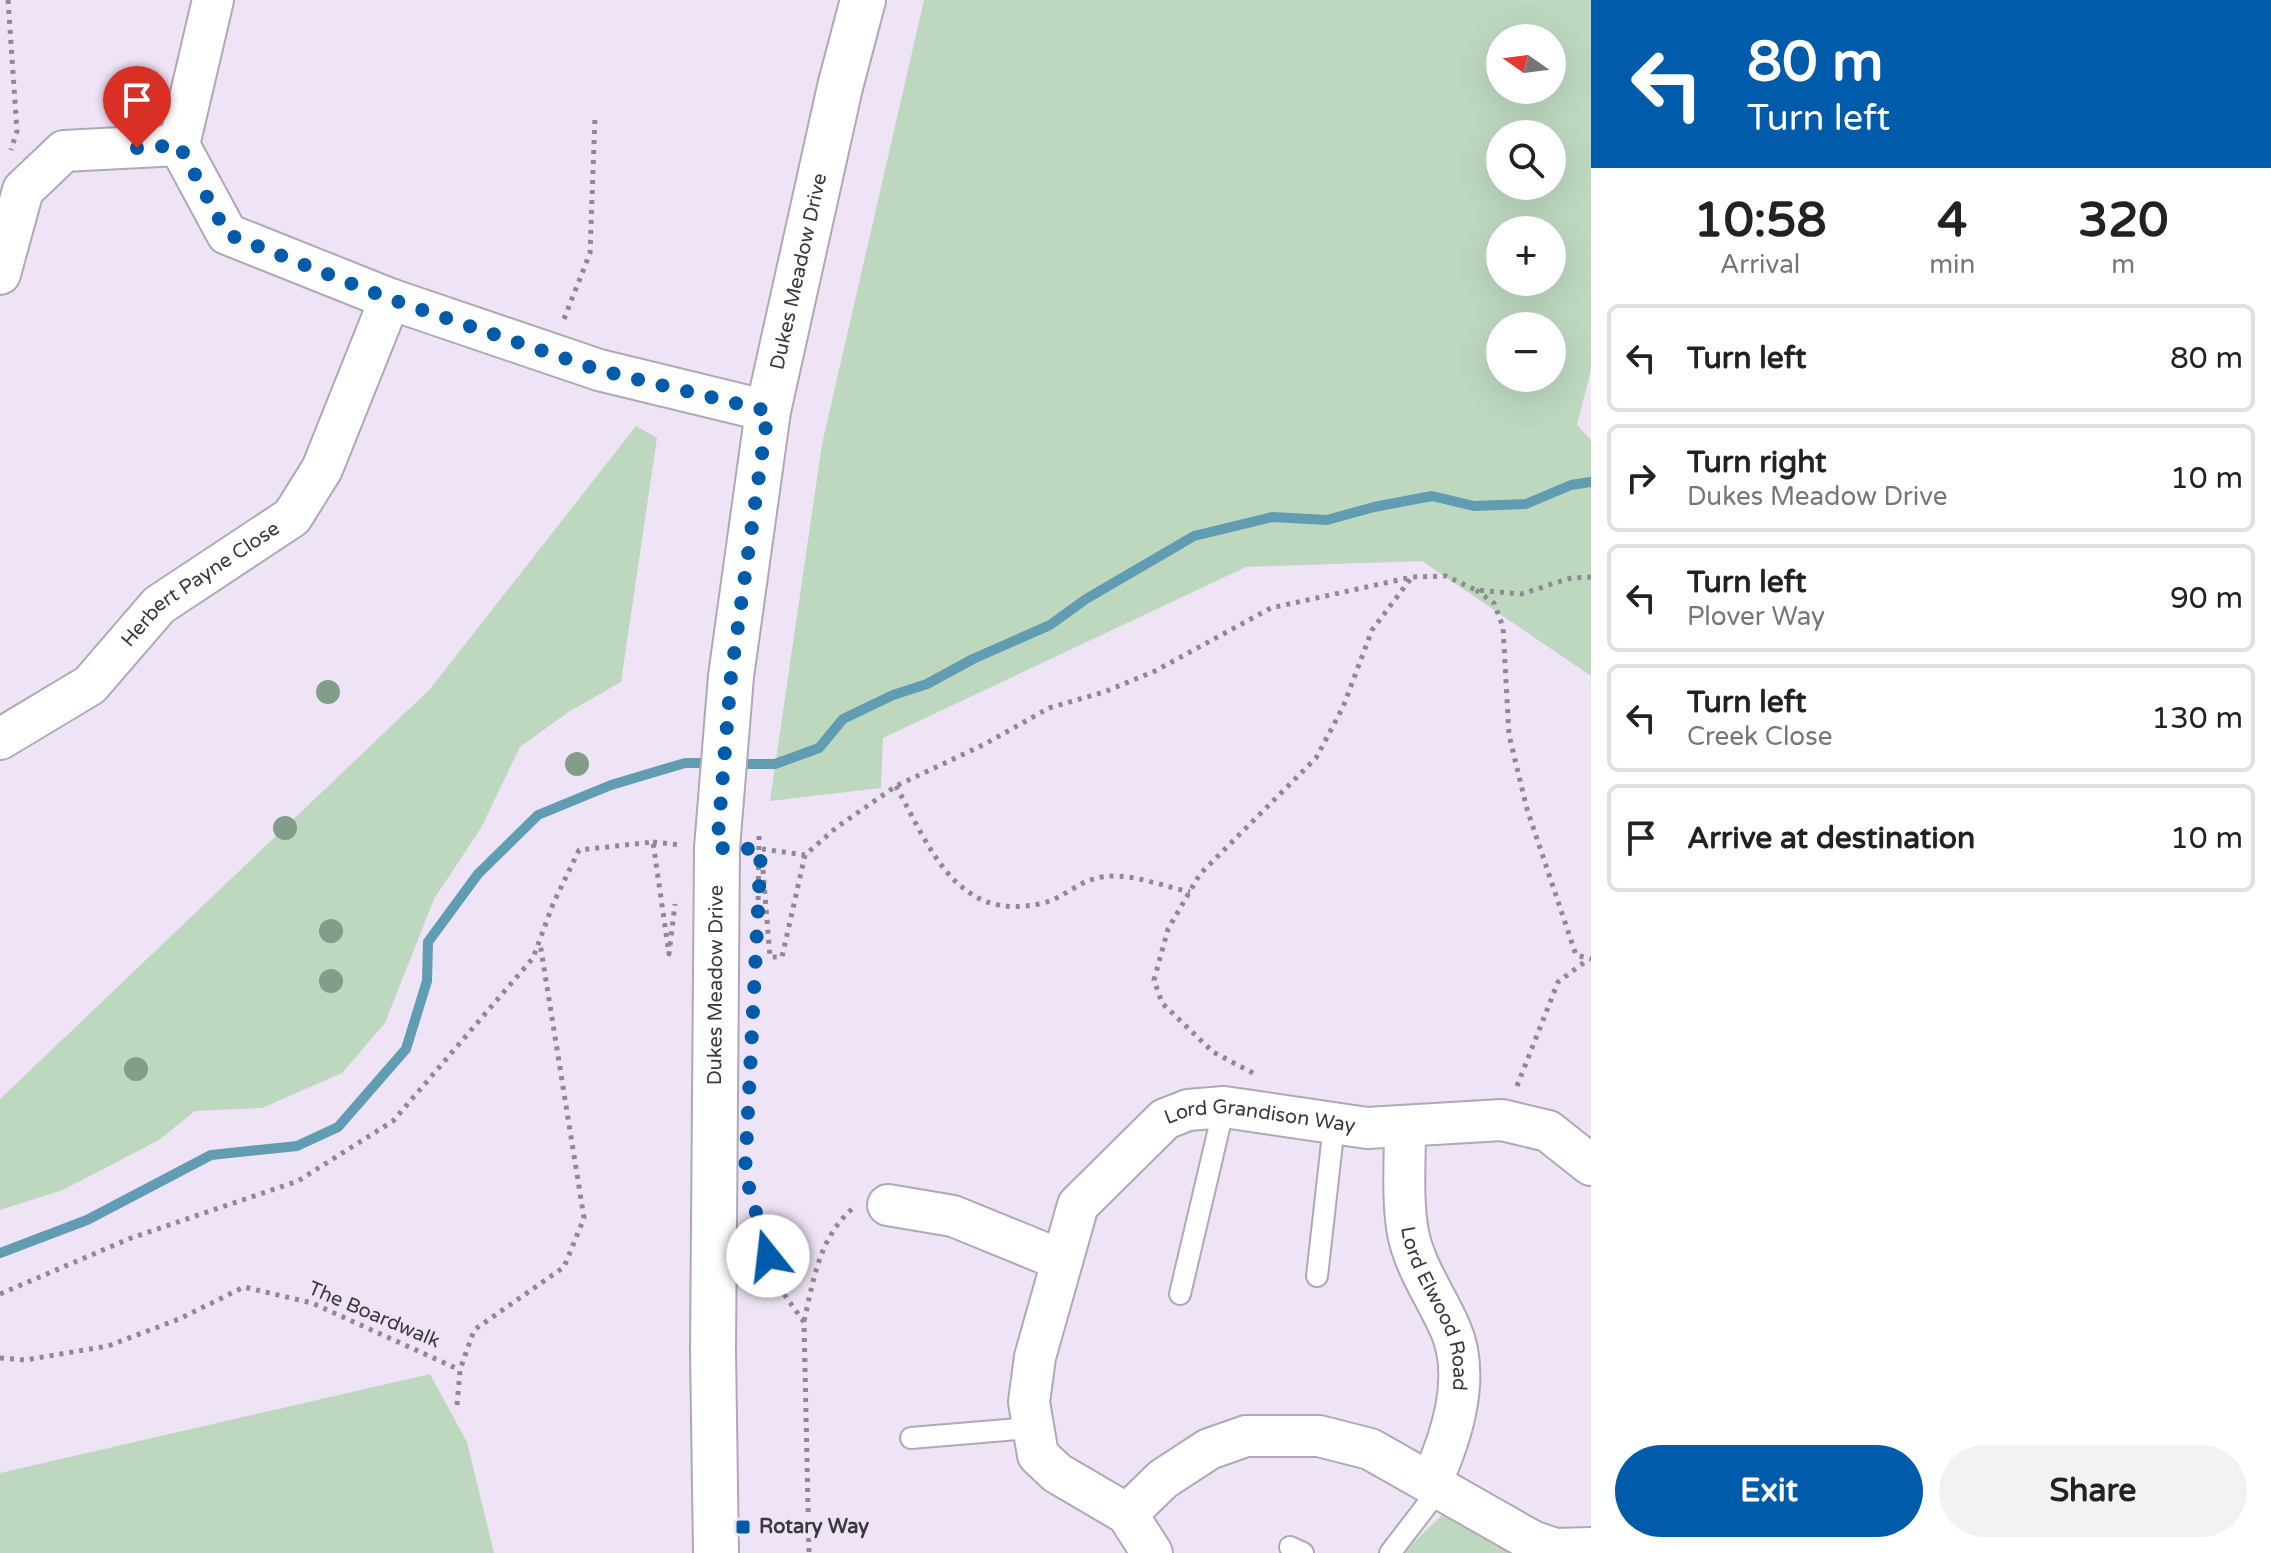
<!DOCTYPE html>
<html lang="en">
<head>
<meta charset="utf-8">
<style>
  :root { --surface:#fff; --page:#f2f2f2; --text:#222; --muted:#767676; --line:#e0e0e0; --accent:#005caa }
  body { margin:0; font-family:"Varela Round",sans-serif; background:var(--page); color:var(--text); height:100vh; display:flex; flex-direction:column; font-size:30px; white-space:nowrap }
  * { box-sizing:border-box; margin:0 }
  p { font-size:26px; color:var(--muted) }
  .icon { flex:none; width:44px; height:44px; fill:none; stroke:currentColor; stroke-width:2; stroke-linecap:round; stroke-linejoin:round }
  .map { position:relative; flex:1; overflow:hidden }
  .side { display:flex; flex-direction:column; background:var(--surface); width:680px }
  .side>* { flex:none }
  .hud { background:#005caa; color:#fff; overflow:hidden }
  .needle { width:52px; rotate:284deg }
  .controls { position:absolute; left:1486px; top:24px; display:grid; gap:16px }
  .controls a { display:grid; place-items:center; width:80px; height:80px; border-radius:50%; background:var(--surface); box-shadow:0 8px 32px #0002; font-size:40px }
  .pin { position:absolute; display:grid; place-items:center; width:68px; height:68px; color:#fff; margin:-82px -34px; border-radius:50% 50% 50% 0; rotate:-45deg; box-shadow:0 0 8px #0007 }
  .pin .icon { rotate:45deg }
  .me { position:absolute; width:88px; margin:-44px; rotate:344deg; stroke-linejoin:round; filter:drop-shadow(0 0 6px #0008) }
  .turn { display:flex; align-items:center; gap:28px; height:168px; padding:0 24px; font-size:36px }
  .turn .icon { width:104px; height:104px; stroke-width:2.5 }
  .turn b { display:block; font-size:56px; line-height:68px }
  .eta { display:flex; justify-content:space-evenly; align-items:center; height:136px; text-align:center }
  .eta b { font-size:48px; font-weight:800; line-height:56px }
  .cta { display:flex; gap:16px; margin-top:auto; padding:16px 24px }
  .cta a { flex:1; height:92px; border-radius:48px; background:var(--accent); color:#fff; font-size:32px; font-weight:800; line-height:92px; text-align:center }
  .cta a+a { background:var(--page); color:var(--text) }
  ul { padding:0; list-style:none }
  li { display:flex; align-items:center; gap:24px; height:108px; margin:0 16px 12px; padding:0 8px; border:4px solid var(--line); border-radius:12px }
  li div { flex:1 }
  li b { display:block; font-size:30px }
  li em { font-style:normal }
  main { display:flex; flex:1; min-height:0 }
  .map>svg:first-child { display:block }
  .green { fill:#bed8c0; fill-rule:evenodd }
  .lines { fill:none; stroke-linecap:round; stroke-linejoin:round }
  .stream { stroke:#609cb2; stroke-width:10 }
  .lane-casing { stroke:#b0a7b7; stroke-width:24 }
  .street-casing { stroke:#b0a7b7; stroke-width:44 }
  .secondary-casing { stroke:#b0a7b7; stroke-width:48 }
  .path { stroke:#908995; stroke-width:5; stroke-dasharray:4 6; stroke-linecap:butt }
  .lane { stroke:#fff; stroke-width:20 }
  .street { stroke:#fff; stroke-width:40 }
  .secondary { stroke:#fff; stroke-width:44 }
  .tree { fill:#829e8a }
  .route { stroke:#005caa; stroke-width:14; stroke-dasharray:0 25.2 }
  .poi-dot { fill:#005caa; stroke:#efe4f6; stroke-width:3 }
  .labels { text-anchor:middle; dominant-baseline:central; stroke-width:8; stroke-linejoin:round; paint-order:stroke }
  .street-label { font-size:20px; fill:#3c383f; stroke:#efe4f6 }
  .poi-label { font-size:20px; font-weight:bold; fill:#3c383f; stroke:#efe4f6; text-anchor:start }
</style>
</head>
<body>
<main>
<div class="map">
<svg width="1591" height="1553" viewBox="0 0 1591 1553">
  <rect width="100%" height="100%" fill="#efe4f6"/>
  <g class="green">
    <path d="M924,0H1591V369L1577,425L1591,440V676L1422,561L1246,567L883,738L881,788L770,801L822,444ZM1552,38V90H1500V38ZM1552,134V186H1500V134ZM1500,230H1552V282H1500ZM1500,326H1552V378H1500Z"/>
    <path d="M636,426L657,438L621,682L570,711L520,747L481,828L434,899L385,1023L342,1073L262,1108L195,1111L159,1140L63,1190L0,1210V1099L430,689Z"/>
    <path d="M430,1374L467,1442L494,1553H0V1473Z"/>
    <path d="M1446,1511L1534,1553H1403Z"/>
  </g>
  <g class="lines">
    <g class="stream">
      <path d="M736,764H775L819,748L843,719L893,695L927,684L973,659L1050,625L1086,599L1194,536L1272,517L1327,520L1374,507L1432,496L1474,506L1526,504L1571,485L1591,482"/>
      <path d="M0,1253L87,1220L211,1155L297,1146L338,1127L406,1049L427,981L428,942L478,874L538,815L611,785L685,763H716"/>
    </g>
    <defs>
      <g id="lane">
        <path d="M1317,1276L1334,1125"/>
        <path d="M1180,1294L1224,1107"/>
        <path d="M911,1438L1031,1428"/>
        <path d="M1290,1547L1303,1553"/>
        <path d="M1390,1553L1440,1488"/>
      </g>
      <g id="street">
        <path d="M213,0L179,145L227,234L390,299L599,370L768,411"/>
        <path d="M0,274L23,190L64,151L179,145"/>
        <path id="s1" d="M0,739L90,685L159,605L292,517L322,469L390,299"/>
        <path id="s2" d="M1405,1128C1405,1162 1402,1199 1408,1233C1415,1268 1436,1296 1450,1328C1472,1377 1451,1438 1431,1483"/>
        <path d="M888,1205L953,1216L1061,1260"/>
        <path d="M1127,1514L1163,1479L1209,1449L1246,1436H1319L1370,1449L1532,1541L1555,1549L1591,1548"/>
        <path id="s3" d="M1152,1553L1127,1514L1057,1473L1038,1455L1029,1402L1035,1357L1078,1205L1165,1119L1188,1110L1224,1107L1367,1128L1502,1120L1548,1131L1591,1165"/>
      </g>
      <g id="secondary">
        <path id="s4" d="M716,1553L713,1350L717,848L731,676L768,411L840,87L863,0"/>
      </g>
    </defs>
    <use href="#lane" class="lane-casing"/>
    <use href="#street" class="street-casing"/>
    <use href="#secondary" class="secondary-casing"/>
    <g class="path">
      <path d="M8,0L17,131L11,150"/>
      <path d="M564,319L590,253L595,117"/>
      <path d="M1476,590L1494,603L1503,627L1509,735L1527,809L1576,955L1591,959"/>
      <path d="M896,786C930,848 957,924 1043,903C1070,896 1081,875 1117,876C1141,877 1167,887 1190,892"/>
      <path d="M653,842L681,845"/>
      <path d="M762,849L805,855"/>
      <path d="M763,870L770,957H782L805,855L837,827L896,786L985,744L1049,708L1104,692L1155,671L1271,608L1412,577L1446,576L1476,590L1521,594L1571,578L1591,577"/>
      <path d="M758,910L759,836"/>
      <path d="M1253,1073L1213,1052L1162,1003L1154,980L1168,929L1200,874L1316,758L1343,707L1372,630L1412,577"/>
      <path d="M1517,1086L1558,982L1586,961"/>
      <path d="M755,1210L776,1283L804,1322L809,1553"/>
      <path d="M0,1294L131,1238L298,1181L393,1121L533,958L553,904L579,850L653,842L669,954L675,904"/>
      <path d="M804,1321C814,1278 819,1238 853,1208"/>
      <path d="M0,1358L25,1360L108,1346L179,1319L244,1287L312,1303L460,1370"/>
      <path d="M457,1405L460,1370L474,1330L564,1267L584,1218L540,943"/>
    </g>
    <use href="#lane" class="lane"/>
    <use href="#street" class="street"/>
    <use href="#secondary" class="secondary"/>
  </g>
  <g class="tree">
    <circle cx="328" cy="692" r="12"/>
    <circle cx="577" cy="764" r="12"/>
    <circle cx="285" cy="828" r="12"/>
    <circle cx="331" cy="931" r="12"/>
    <circle cx="331" cy="981" r="12"/>
    <circle cx="136" cy="1069" r="12"/>
  </g>
  <g class="lines">
    <path class="route" d="M137,148L179,145L227,234L390,299L599,370L768,411L731,676L717,848L761,849L745,1173L768,1256"/>
  </g>
  <rect class="poi-dot" x="735" y="1519" width="16" height="16" rx="4"/>
  <g class="labels">
    <g class="street-label">
      <text stroke="none"><textPath href="#s4" startOffset="1288">Dukes Meadow Drive</textPath></text>
      <text stroke="none"><textPath href="#s1" startOffset="256">Herbert Payne Close</textPath></text>
      <text stroke="none"><textPath href="#s4" startOffset="568">Dukes Meadow Drive</textPath></text>
      <text stroke="none"><textPath href="#s3" startOffset="630">Lord Grandison Way</textPath></text>
      <text stroke="none"><textPath href="#s2" startOffset="186">Lord Elwood Road</textPath></text>
      <text transform="translate(374 1315) rotate(23)">The Boardwalk</text>
    </g>
    <g class="poi-label">
      <text x="759" y="1527">Rotary Way</text>
    </g>
  </g>
</svg>
<div class="controls">
<a><svg class="needle" viewBox="-14 -14 28 28"><path d="M0-13l5 13h-10z" fill="#e53935"/><path d="M0 13l5-13h-10z" fill="#767676"/></svg></a>
<a><svg class="icon" aria-label="search" viewBox="0 0 24 24"><circle cx="10" cy="10" r="6"/><path d="M15 15l6 6"/></svg></a>
<a>+</a>
<a>−</a>
</div>
<div class="pin" style="left:137px;top:148px;background:#d93025"><svg class="icon" aria-label="arrive" viewBox="0 0 24 24"><path d="M6 21V4h12l-3 4 3 4H6"/></svg></div>
<svg class="me" style="left:768px;top:1256px" viewBox="-20 -20 40 40"><circle r="19" fill="#fff"/><path d="M0-13L10 11 0 6-10 11z" fill="#005caa"/></svg>
</div>
<section class="side">
<div class="hud">
<div class="turn"><svg class="icon" aria-label="left" viewBox="0 0 24 24"><path d="M17 20v-9H6M10 6l-5 5 5 5"/></svg><div><b>80 m</b>Turn left</div></div>
</div>
<div class="eta">
<div><b>10:58</b><p>Arrival</p></div>
<div><b>4</b><p>min</p></div>
<div><b>320</b><p>m</p></div>
</div>
<ul>
<li><svg class="icon" aria-label="left" viewBox="0 0 24 24"><path d="M17 20v-9H6M10 6l-5 5 5 5"/></svg><div><b>Turn left</b></div><em>80 m</em></li>
<li><svg class="icon" aria-label="right" viewBox="0 0 24 24"><path d="M7 20v-9h11M14 6l5 5-5 5"/></svg><div><b>Turn right</b><p>Dukes Meadow Drive</p></div><em>10 m</em></li>
<li><svg class="icon" aria-label="left" viewBox="0 0 24 24"><path d="M17 20v-9H6M10 6l-5 5 5 5"/></svg><div><b>Turn left</b><p>Plover Way</p></div><em>90 m</em></li>
<li><svg class="icon" aria-label="left" viewBox="0 0 24 24"><path d="M17 20v-9H6M10 6l-5 5 5 5"/></svg><div><b>Turn left</b><p>Creek Close</p></div><em>130 m</em></li>
<li><svg class="icon" aria-label="arrive" viewBox="0 0 24 24"><path d="M6 21V4h12l-3 4 3 4H6"/></svg><div><b>Arrive at destination</b></div><em>10 m</em></li>
</ul>
<div class="cta"><a>Exit</a><a>Share</a></div>
</section>
</main>
</body>
</html>
